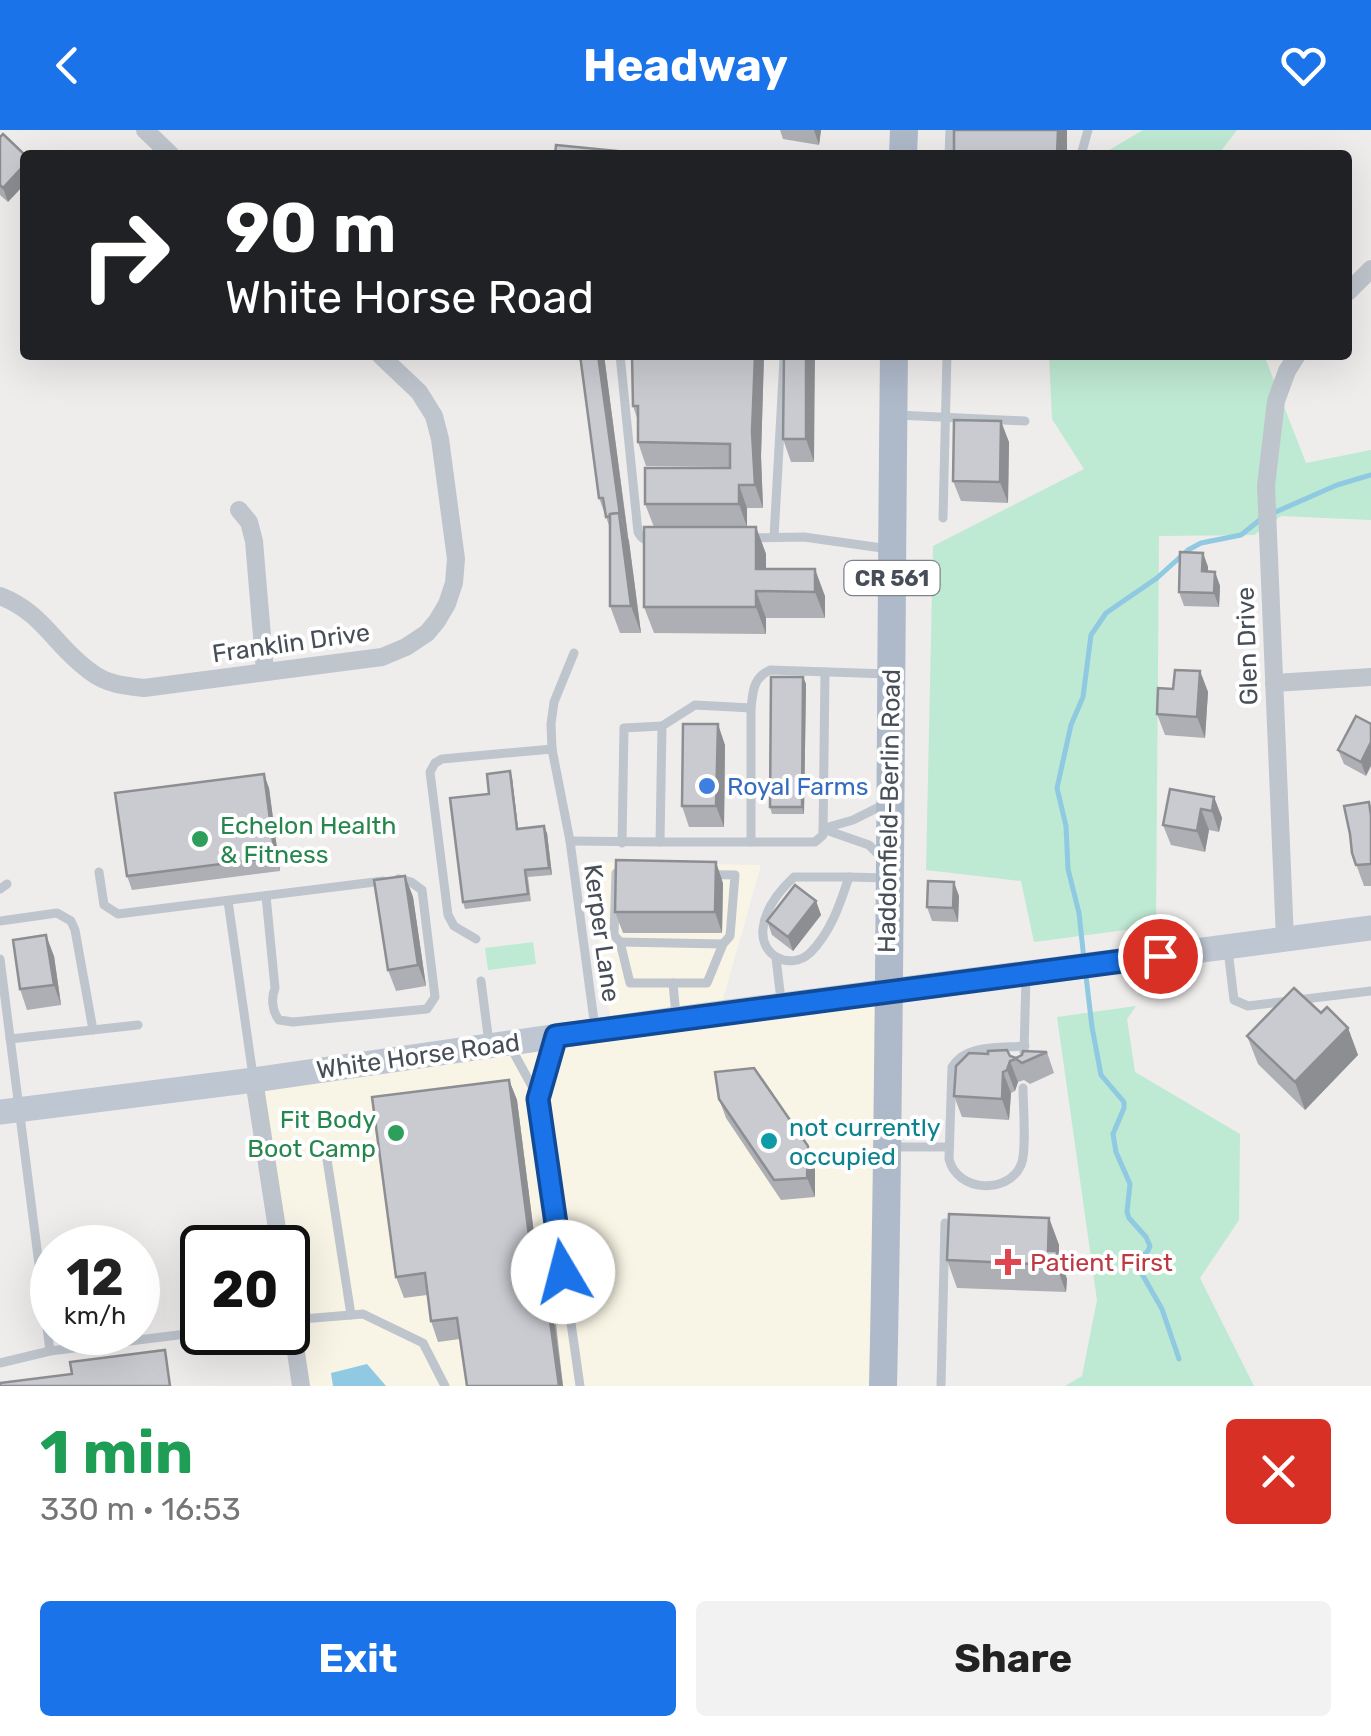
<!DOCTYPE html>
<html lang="en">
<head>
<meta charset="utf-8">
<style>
  :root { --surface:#fff; --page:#f2f2f2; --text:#222; --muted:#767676; --accent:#1a73e8 }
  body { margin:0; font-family:Rubik,sans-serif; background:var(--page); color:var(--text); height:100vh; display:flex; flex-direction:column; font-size:38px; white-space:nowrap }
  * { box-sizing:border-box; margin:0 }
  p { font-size:32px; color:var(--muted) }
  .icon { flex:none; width:55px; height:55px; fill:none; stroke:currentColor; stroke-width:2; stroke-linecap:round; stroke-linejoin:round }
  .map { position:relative; height:1256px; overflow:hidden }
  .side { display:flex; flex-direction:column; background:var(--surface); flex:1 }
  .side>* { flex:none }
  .hud { position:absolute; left:20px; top:20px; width:1332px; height:210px; border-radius:10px; box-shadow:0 10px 40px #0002; background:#202124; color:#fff; overflow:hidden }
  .speed { position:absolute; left:30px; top:1095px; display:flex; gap:20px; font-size:50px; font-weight:700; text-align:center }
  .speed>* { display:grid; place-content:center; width:130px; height:130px; border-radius:50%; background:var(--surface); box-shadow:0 10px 40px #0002; line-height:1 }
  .speed small { font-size:25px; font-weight:400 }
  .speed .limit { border:5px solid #111; border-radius:15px; background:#fff; color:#111 }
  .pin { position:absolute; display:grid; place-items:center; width:85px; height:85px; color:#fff; margin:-42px; border:5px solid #fff; border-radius:50%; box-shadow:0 2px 10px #0007 }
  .me { position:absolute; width:110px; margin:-55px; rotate:352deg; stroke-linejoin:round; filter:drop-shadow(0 0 8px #0008) }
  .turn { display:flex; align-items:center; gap:35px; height:210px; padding:0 40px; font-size:45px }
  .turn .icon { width:130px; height:130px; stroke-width:2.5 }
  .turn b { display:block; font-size:70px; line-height:85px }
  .round { display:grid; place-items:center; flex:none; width:105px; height:105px; border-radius:10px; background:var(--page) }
  .head { display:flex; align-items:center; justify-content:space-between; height:170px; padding:0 40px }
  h1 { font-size:60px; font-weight:700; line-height:75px; color:#1e9e55 }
  .cta { display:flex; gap:20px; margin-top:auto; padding:20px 40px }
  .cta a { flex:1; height:115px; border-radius:10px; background:var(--accent); color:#fff; font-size:40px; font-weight:700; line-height:115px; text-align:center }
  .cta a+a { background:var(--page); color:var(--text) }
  header { display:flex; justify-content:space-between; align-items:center; height:130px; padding:0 40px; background:var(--accent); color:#fff; font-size:45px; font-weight:700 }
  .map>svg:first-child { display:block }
  .commercial { fill:#f9f5e6 }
  .green { fill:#bee9d2 }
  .water { fill:#8fc9e2 }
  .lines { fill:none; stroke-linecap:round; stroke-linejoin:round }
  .stream { stroke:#8fc9e2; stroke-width:5 }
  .lane { stroke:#bfc5cd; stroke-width:9 }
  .street { stroke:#bfc5cd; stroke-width:18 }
  .secondary { stroke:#bec6d2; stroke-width:25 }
  .primary { stroke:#aeb9c9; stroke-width:28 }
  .wall { fill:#aeafb4 }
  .shaded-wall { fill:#8d8e92 }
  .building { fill:#cacbd1; stroke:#8d8e92; stroke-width:2.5 }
  .route-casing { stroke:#114b97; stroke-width:25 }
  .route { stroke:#1a73e8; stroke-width:18 }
  .shop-dot { fill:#3f7fe0; stroke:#fff; stroke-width:4 }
  .leisure-dot { fill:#2e9e5b; stroke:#fff; stroke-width:4 }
  .culture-dot { fill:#0f9aa8; stroke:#fff; stroke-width:4 }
  .health-dot { fill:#e0444e; stroke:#fff; stroke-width:4 }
  .labels { text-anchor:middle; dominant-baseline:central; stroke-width:8; stroke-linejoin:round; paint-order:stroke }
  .shield { fill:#fff; stroke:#7e838a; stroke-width:2.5 }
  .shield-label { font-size:22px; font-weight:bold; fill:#474e58 }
  .street-label { font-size:25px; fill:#474e58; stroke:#fff }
  .shop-label { font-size:25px; fill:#366cbe; stroke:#fff; text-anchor:start }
  .leisure-label { font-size:25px; fill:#27864d; stroke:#fff; text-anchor:start }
  .culture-label { font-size:25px; fill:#0d838f; stroke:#fff; text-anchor:start }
  .health-label { font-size:25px; fill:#be3a42; stroke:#fff; text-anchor:start }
</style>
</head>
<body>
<header><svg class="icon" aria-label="back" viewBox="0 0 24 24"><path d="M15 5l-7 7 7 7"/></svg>Headway<svg class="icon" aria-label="heart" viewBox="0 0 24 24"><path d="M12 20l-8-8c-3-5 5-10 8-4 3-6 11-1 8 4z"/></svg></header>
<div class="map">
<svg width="1371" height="1256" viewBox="0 0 1371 1256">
  <rect width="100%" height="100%" fill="#efecec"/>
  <path class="commercial" d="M587,732L761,735L719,883L887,861L883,1256H301L288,1169V1118L254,950L612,898Z"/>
  <g class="green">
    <path d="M1143,0H1237L1218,25H1101Z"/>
    <path d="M1049,225H1264L1306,333L1371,320V390L1281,386L1254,405L1159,406L1156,796L1034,812L1021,751L926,740L933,416L1084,339L1052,289Z"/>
    <path d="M533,812L536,834L488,840L485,818Z"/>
    <path d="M1136,876L1127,889L1135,942L1240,1004L1239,1090L1200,1148L1254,1256H1065L1082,1246L1097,1170L1057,887Z"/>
  </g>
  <path class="water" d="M367,1234L386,1256H333L331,1243Z"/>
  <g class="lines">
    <g class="stream">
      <path d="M1271,384L1337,355L1371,345"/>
      <path d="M1084,830L1079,783L1068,739L1066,696L1057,658L1071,595L1083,567L1091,505L1106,483L1157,448L1188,420L1201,413L1241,405L1261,389"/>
      <path d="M1086,846L1092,897L1101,945L1124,972V978L1113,1004L1116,1022L1130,1054L1127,1082L1129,1088L1146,1107L1150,1116L1148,1121L1139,1129L1138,1137L1162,1179L1179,1229"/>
    </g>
    <g class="lane">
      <path d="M949,25L950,0"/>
      <path d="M1081,25L1088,0"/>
      <path d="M620,225L638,402C642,410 646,411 655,411"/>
      <path d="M897,285L1025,291"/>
      <path d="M943,388L947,225"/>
      <path d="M774,407L784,229L781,225"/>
      <path d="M751,408L804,407L889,419"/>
      <path d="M574,523L554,572L551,594L552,619L570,711L595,898"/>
      <path d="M825,698L853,690L885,674"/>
      <path d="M823,699L869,715L882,728"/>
      <path d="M570,711L660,712L662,596L695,575L751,578C753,561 753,548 770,540L888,544"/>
      <path d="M660,712H815L823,705L825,542"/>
      <path d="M751,712V578"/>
      <path d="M622,713L624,598L662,596"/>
      <path d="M99,742L104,775L118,784L383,751"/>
      <path d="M616,743L735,745L730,806L723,814L707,853H630L620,812L614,805Z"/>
      <path d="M794,747H849C840,774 831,802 810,823C790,841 760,826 763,799C765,778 779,761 794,747Z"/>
      <path d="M849,747L886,748"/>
      <path d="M0,759L7,754"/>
      <path d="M266,766L275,858C271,868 272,881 279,890L293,892L427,879L435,867L422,760L411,752L398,749"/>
      <path d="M228,771L253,946"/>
      <path d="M0,791L57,783L71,791L75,800L93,900"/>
      <path d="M476,809L454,796L448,785L430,642L435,633L442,629L552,619"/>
      <path d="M620,812L723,814"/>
      <path d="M1228,820L1234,870L1248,876L1371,861"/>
      <path d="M776,828L781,870"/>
      <path d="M0,829L50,1221"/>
      <path d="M481,851L489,913"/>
      <path d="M673,853L676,886"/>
      <path d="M10,909L138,895"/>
      <path d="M510,916L539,969L580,1256"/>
      <path d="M1024,922L1026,847"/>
      <path d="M1023,958C1023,975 1027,1022 1021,1035C1008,1065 957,1062 949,1029L952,937C966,914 1000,918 1025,916"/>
      <path d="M539,969L555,909"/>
      <path d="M892,1017H949"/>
      <path d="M326,1023L351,1185"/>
      <path d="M290,1190L363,1184L423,1213L445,1256"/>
      <path d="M0,1233L50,1221L202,1202"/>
      <path d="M941,1256L945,1093"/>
    </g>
    <g class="street">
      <path d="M145,0L171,25"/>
      <path d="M1348,162L1371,139"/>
      <path d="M239,380L249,392L254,411L265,542"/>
      <path d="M0,466C44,483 55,517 91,542C106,554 125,556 144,558L382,527L406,517L427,503L437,491L447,474L454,453L456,429L440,309L434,286L419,262L380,225"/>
      <path d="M1274,553L1371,547"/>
      <path d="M1285,810L1266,356L1276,271L1287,241L1297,225"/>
      <path d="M254,950L280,1118"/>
      <path d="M288,1169L301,1256"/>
    </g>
    <path class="secondary" d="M0,982L254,950L676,889L1371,798"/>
    <g class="primary">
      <path d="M903,25L904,0"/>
      <path d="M883,1256C891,912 890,569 894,225"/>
    </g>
  </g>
  <g class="wall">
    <path d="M780,0H821L819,15L783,9Z"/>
    <path d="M0,7L8,72L0,65Z"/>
    <path d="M580,225H604L641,503H620L610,476V398L599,368Z"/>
    <path d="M632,225H764L761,326L763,378H747V397H654L645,374L730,338V337L646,336L638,312V291L633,276Z"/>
    <path d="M784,225L814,332H791L783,309Z"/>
    <path d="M1009,312L1008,373L961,371L953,351Z"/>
    <path d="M756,397L766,424V439L825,466V488H766V504L654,503L644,477Z"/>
    <path d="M1203,423L1208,437V442H1215L1220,456L1219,477L1184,476L1179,462Z"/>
    <path d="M1200,541L1208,562L1205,608L1165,605L1157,584L1173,559Z"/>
    <path d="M803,547L806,554L804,684H772L770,677Z"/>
    <path d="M1356,586L1366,646L1344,634L1338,620Z"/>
    <path d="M725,615L724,697H689L682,676Z"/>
    <path d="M510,641L512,648L518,699L547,703L552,745L528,747L531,771L465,779L463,772L489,664Z"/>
    <path d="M269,658L280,741L132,760L127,746Z"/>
    <path d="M1214,667L1222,688L1219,702L1209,700L1205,722L1171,715L1163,695Z"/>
    <path d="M1369,672L1371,677V756H1364L1352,723Z"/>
    <path d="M405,746L413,767L426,856L396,861L388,840Z"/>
    <path d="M723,753L722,803H623L615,782Z"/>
    <path d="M959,766L958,792L932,791L927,777Z"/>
    <path d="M816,771L821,785L793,821L772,805L767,791Z"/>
    <path d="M54,826L61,875L27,880L20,859Z"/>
    <path d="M1321,883L1348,898L1358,925L1305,980L1258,934L1247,906Z"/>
    <path d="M1047,922L1054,943L1030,954L1024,950L1018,952L1015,961L1011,963L1009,990L962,987L954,966L1010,926L1016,928Z"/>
    <path d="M509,950L517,970L537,1128L551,1148L563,1256H467L460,1209L438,1212L431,1191L427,1165L404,1168L396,1147Z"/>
    <path d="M719,969L815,1036V1067L781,1070L726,988Z"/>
    <path d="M1049,1088L1059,1115V1126L1067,1149L1066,1162L957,1158L947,1130Z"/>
  </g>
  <g class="shaded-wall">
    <path d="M814,0H821L819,15Z"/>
    <path d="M1058,0H1067V25H1057Z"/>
    <path d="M25,34V54L8,72L3,58Z"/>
    <path d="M598,225H604L628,408L620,385Z"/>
    <path d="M755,225H764L761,326L763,378L755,355L752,302Z"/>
    <path d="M806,225H815L814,332L806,309Z"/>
    <path d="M1001,291L1009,312L1008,373L1000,352Z"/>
    <path d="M739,355L747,378V397L739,374Z"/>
    <path d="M619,383L629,411L641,503L631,476Z"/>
    <path d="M756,397L766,424V461L756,439Z"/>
    <path d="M1203,423L1208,437V455L1202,441Z"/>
    <path d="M815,439L825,466V488L815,462Z"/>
    <path d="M1215,442L1220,456L1219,477L1214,463Z"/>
    <path d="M756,461L766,488V504L756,477Z"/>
    <path d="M1200,541L1208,562L1205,608L1197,587Z"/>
    <path d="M803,547L806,554L804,684L802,677Z"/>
    <path d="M718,594L725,615L724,697L716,676Z"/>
    <path d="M1371,612V636L1366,646L1361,632Z"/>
    <path d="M510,641L512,648L519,706L517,699Z"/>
    <path d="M264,644L269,658L280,741L275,727Z"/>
    <path d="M1214,667L1222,688L1219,702L1212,681Z"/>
    <path d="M1201,679L1209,700L1205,722L1197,701Z"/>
    <path d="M544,696L547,703L552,745L549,738Z"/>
    <path d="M716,732L723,753L722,803L715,782Z"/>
    <path d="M405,746L413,767L426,856L418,835Z"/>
    <path d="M954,752L959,766L958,792L953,778Z"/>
    <path d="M816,771L821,785L793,821L788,807Z"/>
    <path d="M46,805L54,826L61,875L54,855Z"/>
    <path d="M1348,898L1358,925L1305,980L1295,952Z"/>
    <path d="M1010,931L1018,952L1015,961L1007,940Z"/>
    <path d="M1003,942L1011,963L1009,990L1002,969Z"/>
    <path d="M509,950L517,970L540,1150L532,1129Z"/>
    <path d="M808,1016L815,1036V1067L807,1048Z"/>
    <path d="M1049,1088L1059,1115V1126L1067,1149L1066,1162L1056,1135L1048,1121Z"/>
    <path d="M544,1128L551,1148L558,1196L550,1176Z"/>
    <path d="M548,1176L555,1197L563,1256H559Z"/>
  </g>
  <g class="building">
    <path d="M954,0H1058L1057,25H954Z"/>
    <path d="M3,4L25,25V34L3,58L0,55V7Z"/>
    <path d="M556,15L638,23L637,25H555Z"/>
    <path d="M580,225H598L620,385L619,383L610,384V386L606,387L603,368H599Z"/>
    <path d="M632,225H755L752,302L755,355H739V374H645V338H730V314L638,312V276H633Z"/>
    <path d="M784,225H806V309H783Z"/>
    <path d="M954,290L1001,291L1000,352L953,351Z"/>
    <path d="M619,383L631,476H610V384Z"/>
    <path d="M644,397H756V439H815V462L756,461V477H644Z"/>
    <path d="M1180,422L1203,423L1202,441L1215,442L1214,463L1179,462Z"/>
    <path d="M1175,540L1200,541L1197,587L1157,584L1158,558L1173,559Z"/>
    <path d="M771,547H803L802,677H770Z"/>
    <path d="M1356,586L1371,594V612L1361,632L1338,620Z"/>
    <path d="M683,594H718L716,676H682Z"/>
    <path d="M510,641L517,699L544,696L549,738L525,740L528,764L463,772L450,668L489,664L487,644Z"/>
    <path d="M264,644L275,727L127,746L115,663Z"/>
    <path d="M1170,659L1214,667L1212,681L1201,679L1197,701L1163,695Z"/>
    <path d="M1369,672L1371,686V734L1356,735L1352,723L1350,704L1344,676Z"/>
    <path d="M616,730L716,732L715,782H615Z"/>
    <path d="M405,746L418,835L388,840L374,750Z"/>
    <path d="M928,751L954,752L953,778L927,777Z"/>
    <path d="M795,755L816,771L788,807L767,791Z"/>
    <path d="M46,805L54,855L20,859L13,810Z"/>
    <path d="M1294,858L1321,883L1327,877L1348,898L1295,952L1247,906Z"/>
    <path d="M1007,920L1010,926L1016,928L1022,925L1023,921L1047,922L1022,933L1016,929L1010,931L1007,940L1003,942L1002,969L954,966L956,936L969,923L988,924V921Z"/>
    <path d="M754,938L808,1016L807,1048L774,1050L719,969L715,942Z"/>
    <path d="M509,950L532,1129L544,1128L550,1176H548L559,1256H467L457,1188L431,1191L425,1143L396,1147L372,967Z"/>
    <path d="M949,1084L1049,1088L1048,1121H1057L1056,1135L947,1130Z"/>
    <path d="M165,1220L170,1256H0V1253L72,1244L70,1232Z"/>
  </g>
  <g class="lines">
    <defs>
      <path id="route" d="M563,1142L538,969L556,906L1160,826"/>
    </defs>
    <use href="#route" class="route-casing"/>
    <use href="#route" class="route"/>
  </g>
  <circle class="shop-dot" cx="707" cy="656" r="10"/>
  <g class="leisure-dot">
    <circle cx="200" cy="709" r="10"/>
    <circle cx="396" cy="1003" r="10"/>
  </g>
  <circle class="culture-dot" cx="769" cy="1011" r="10"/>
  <path class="health-dot" d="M1003 1117h10v10h10v10h-10v10h-10v-10h-10v-10h10z"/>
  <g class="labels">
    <rect class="shield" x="844.5" y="431" width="95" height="34" rx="8"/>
    <g class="shield-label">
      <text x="892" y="448">CR 561</text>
    </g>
    <g class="street-label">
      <text transform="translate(291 513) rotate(-8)">Franklin Drive</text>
      <text transform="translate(1247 516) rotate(-92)">Glen Drive</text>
      <text transform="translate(889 681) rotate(-89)">Haddonfield-Berlin Road</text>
      <text transform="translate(602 803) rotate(82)">Kerper Lane</text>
      <text transform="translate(418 926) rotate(-8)">White Horse Road</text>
    </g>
    <g class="shop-label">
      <text x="727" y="656">Royal Farms</text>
    </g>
    <g class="leisure-label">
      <text x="220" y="695">Echelon Health<tspan x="220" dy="29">&amp; Fitness</tspan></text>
      <text x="376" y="989" text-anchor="end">Fit Body<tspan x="376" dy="29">Boot Camp</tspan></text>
    </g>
    <g class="culture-label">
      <text x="789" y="997">not currently<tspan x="789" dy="29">occupied</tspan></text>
    </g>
    <g class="health-label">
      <text x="1030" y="1132">Patient First</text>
    </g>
  </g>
</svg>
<div class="speed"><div>12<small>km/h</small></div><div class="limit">20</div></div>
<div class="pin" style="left:1160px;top:826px;background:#d93025"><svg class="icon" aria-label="arrive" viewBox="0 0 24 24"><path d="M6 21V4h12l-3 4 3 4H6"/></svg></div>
<svg class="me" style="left:563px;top:1142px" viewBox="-20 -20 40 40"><circle r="19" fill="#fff"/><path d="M0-13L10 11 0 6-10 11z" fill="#1a73e8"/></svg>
<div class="hud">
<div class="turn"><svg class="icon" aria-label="right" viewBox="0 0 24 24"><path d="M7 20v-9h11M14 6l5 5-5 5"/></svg><div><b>90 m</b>White Horse Road</div></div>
</div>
</div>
<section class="side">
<div class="head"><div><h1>1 min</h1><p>330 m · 16:53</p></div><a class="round" style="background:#d93025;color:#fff"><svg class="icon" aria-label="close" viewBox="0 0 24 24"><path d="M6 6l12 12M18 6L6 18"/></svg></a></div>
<div class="cta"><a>Exit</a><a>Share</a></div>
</section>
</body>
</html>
